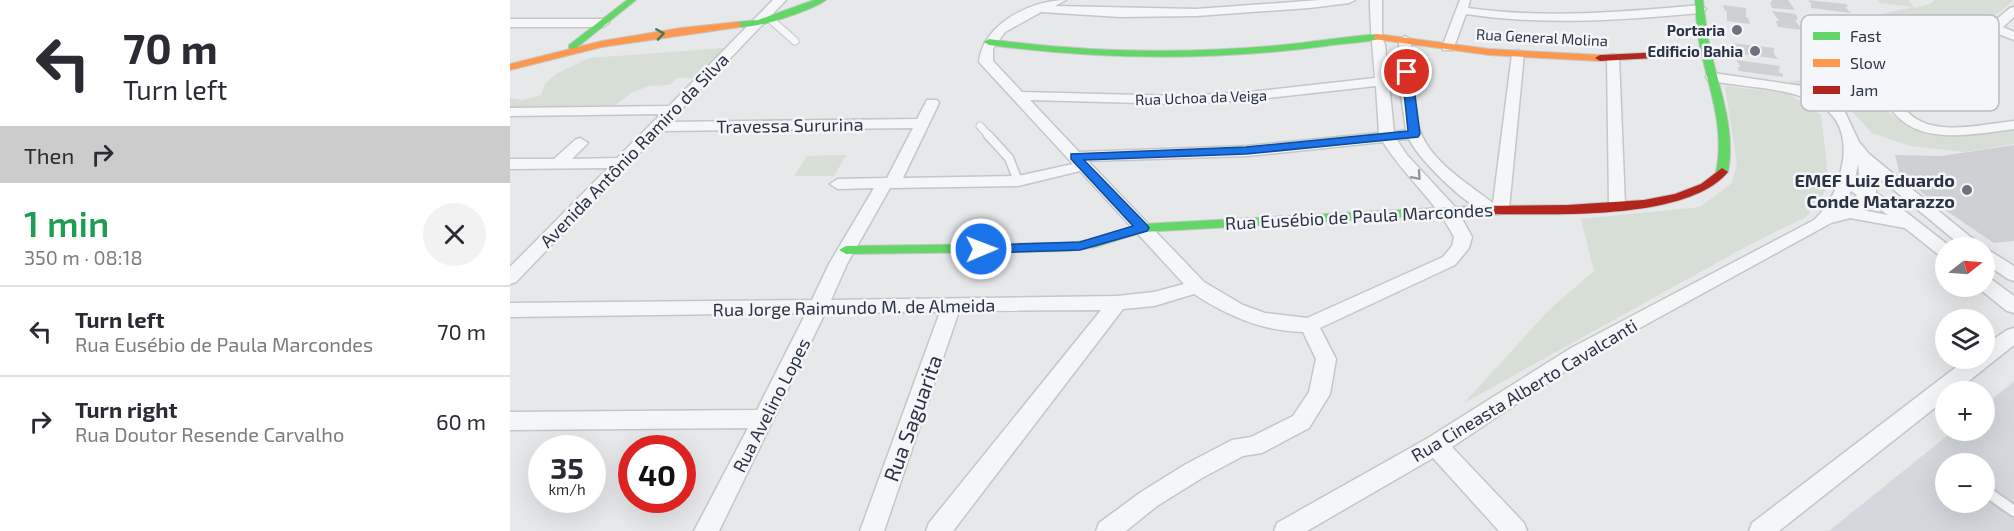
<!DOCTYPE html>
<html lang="en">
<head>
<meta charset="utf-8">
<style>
  :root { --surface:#fff; --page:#f2f2f3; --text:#2b2b33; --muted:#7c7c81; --line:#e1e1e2 }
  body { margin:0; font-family:"Exo 2",sans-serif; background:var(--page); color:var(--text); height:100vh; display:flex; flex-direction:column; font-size:22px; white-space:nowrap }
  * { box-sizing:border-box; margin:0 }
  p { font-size:20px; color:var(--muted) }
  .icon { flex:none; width:33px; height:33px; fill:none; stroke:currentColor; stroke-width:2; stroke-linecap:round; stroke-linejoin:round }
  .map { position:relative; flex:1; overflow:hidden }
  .sheet { display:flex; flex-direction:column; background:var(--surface); width:510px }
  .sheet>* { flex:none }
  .hud { background:#fff; color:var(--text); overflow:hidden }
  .needle { width:39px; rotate:73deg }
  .controls { position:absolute; left:1425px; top:237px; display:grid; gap:12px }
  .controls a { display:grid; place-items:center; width:60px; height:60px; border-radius:50%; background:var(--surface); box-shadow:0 6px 24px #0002; font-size:30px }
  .speed { position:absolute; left:18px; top:435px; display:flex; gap:12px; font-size:30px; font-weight:700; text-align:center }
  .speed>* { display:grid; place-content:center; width:78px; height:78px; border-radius:50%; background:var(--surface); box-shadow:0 6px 24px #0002; line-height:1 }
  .speed small { font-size:15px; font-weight:400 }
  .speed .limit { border:9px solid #d22; background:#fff; color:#111 }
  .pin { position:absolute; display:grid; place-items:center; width:51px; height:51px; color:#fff; margin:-26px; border:3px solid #fff; border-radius:50%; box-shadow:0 2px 6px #0007 }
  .me { position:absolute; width:66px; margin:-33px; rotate:89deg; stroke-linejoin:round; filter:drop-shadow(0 0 4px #0008) }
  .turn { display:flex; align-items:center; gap:21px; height:126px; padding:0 24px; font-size:27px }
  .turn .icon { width:78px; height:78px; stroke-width:2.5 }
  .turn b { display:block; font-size:42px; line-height:51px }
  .then { display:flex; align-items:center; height:57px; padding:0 24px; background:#0003; gap:12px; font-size:22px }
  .round { display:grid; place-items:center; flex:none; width:63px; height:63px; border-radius:32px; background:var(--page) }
  .head { display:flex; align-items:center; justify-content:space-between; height:102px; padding:0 24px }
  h1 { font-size:36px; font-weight:600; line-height:45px; color:#1e9e55 }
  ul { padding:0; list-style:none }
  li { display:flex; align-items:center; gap:18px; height:90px; padding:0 24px; border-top:2px solid var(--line) }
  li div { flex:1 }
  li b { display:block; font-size:22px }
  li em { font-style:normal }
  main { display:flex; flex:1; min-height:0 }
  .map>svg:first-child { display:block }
  .built { fill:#d4d7dd; fill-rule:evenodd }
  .green { fill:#d6ded6 }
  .building { fill:#ced0d3 }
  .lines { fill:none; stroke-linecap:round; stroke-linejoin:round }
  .lane-far2-casing { stroke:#c4c6c8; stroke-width:9 }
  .lane-far1-casing { stroke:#c4c6c8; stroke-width:11 }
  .lane-casing { stroke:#c4c6c8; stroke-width:14 }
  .street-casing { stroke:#c4c6c8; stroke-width:3 }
  .fast-casing { stroke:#c4c6c8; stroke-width:2 }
  .slow-casing { stroke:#c4c6c8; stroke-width:2 }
  .jam-casing { stroke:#c4c6c8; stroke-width:2 }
  .lane-far2 { stroke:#f5f6f7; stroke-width:7 }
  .lane-far1 { stroke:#f5f6f7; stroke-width:8 }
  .lane { stroke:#f5f6f7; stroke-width:10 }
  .street { fill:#f5f6f7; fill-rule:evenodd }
  .fast { fill:#63d668; fill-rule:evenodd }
  .slow { fill:#ff974d; fill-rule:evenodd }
  .jam { fill:#b3261e; fill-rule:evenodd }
  .oneway { stroke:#447d55 }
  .oneway2 { stroke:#90959e }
  .route { fill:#1a73e8; stroke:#114b97; stroke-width:1.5 }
  .poi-dot { fill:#6c737f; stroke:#f4f6f9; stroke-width:2 }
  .labels { text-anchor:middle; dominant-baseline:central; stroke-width:5; stroke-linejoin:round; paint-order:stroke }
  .far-poi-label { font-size:15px; font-weight:bold; fill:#2b3445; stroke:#f4f6f9; text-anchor:end }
  .far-street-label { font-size:15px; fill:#2b3445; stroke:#f4f6f9 }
  .street-label { font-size:18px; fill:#2b3445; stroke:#f4f6f9 }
  .poi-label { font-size:18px; font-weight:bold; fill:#2b3445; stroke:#f4f6f9; text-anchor:end }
  .near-street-label { font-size:21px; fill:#2b3445; stroke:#f4f6f9 }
  .key { fill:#f4f6f9; stroke:#b8bcc3; stroke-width:1.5 }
  .key-label { font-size:16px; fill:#2b3445 }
</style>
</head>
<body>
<main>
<section class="sheet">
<div class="hud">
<div class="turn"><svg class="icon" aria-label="left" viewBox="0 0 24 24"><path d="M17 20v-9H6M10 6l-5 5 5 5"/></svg><div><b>70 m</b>Turn left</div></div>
<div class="then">Then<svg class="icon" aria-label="right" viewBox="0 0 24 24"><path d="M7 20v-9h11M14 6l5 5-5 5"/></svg></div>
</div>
<div class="head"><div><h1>1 min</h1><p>350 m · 08:18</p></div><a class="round"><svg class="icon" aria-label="close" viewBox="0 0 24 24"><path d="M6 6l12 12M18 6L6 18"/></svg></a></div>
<ul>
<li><svg class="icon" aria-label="left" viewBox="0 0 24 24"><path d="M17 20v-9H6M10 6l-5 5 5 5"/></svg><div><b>Turn left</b><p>Rua Eusébio de Paula Marcondes</p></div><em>70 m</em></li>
<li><svg class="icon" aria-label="right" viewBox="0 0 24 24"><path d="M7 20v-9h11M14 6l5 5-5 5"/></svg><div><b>Turn right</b><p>Rua Doutor Resende Carvalho</p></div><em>60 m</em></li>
</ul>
</section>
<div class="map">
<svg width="1504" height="531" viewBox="0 0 1504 531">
  <rect width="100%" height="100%" fill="#e6e8ea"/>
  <path class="built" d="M1504,381V531H1319L1443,431L1474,430L1475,405ZM1436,464H1474V502H1436Z"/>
  <g class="green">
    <path d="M1368,0H1399L1404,8L1420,4L1425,0H1504L1374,108C1413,146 1454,134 1504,130V144L1455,152L1400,146L1362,133L1342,111L1301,90L1278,82L1377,67L1389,55L1354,18L1403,7L1370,3Z"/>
    <path d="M216,48L186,78H167L160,85L139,86L123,92L105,105L0,108V98L13,100L31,95L35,84L46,74L79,58Z"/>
    <path d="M1215,86L1277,93L1311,115L1319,186L1296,217L1239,245L954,403L1039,310L1084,271L1071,219L1190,207L1222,183L1227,164Z"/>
    <path d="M336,155L324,176H284L297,156Z"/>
  </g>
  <g class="building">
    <path d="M1262,0H1278L1285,10L1262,8L1260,2H1262Z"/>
    <path d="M1297,0L1336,4L1338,7H1335L1341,13L1301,8V3Z"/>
    <path d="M1213,5L1236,8V17L1238,18L1240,24L1217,21V11H1215Z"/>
    <path d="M1262,11L1286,14L1288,20H1285L1292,30L1268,27L1266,21H1269Z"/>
    <path d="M1222,43L1264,48V54L1268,59L1225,53L1224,49H1227Z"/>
    <path d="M1226,60L1270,66L1269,73H1272L1273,77L1229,71L1228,67H1231Z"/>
    <path d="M1504,145V241L1484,243L1429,206L1390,175L1385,155L1431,156Z"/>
  </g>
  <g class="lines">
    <defs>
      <g id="lane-far2">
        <path d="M260,19L285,41"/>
        <path d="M470,126L479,136"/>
      </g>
      <path id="lane-far1" d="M478,135L499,158L508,181"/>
      <path id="lane" d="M1474,490L1504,511"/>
      <g id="street">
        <path d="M263,0H276L159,122L407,119L417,100H427L429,103L393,178L508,176L563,164L469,62C473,24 521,0 556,0L545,6L686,9L810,0H845L839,3L799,8L686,16L610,17L531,12L495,32L483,49V61L512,92L669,96L740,92L865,78C863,51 860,27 860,0H872V37L875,45L884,132L896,130L891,95L889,40L895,36L901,40C903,72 899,117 917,145C933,169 961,186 983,203L1002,54L1008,50L1014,54L999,209L997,213C991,214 979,215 974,212C952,201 910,161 899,139L887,140L897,155L946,208L962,237L959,248L945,265L810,328L826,359L820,394L799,428L752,453L733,456L692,478L647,506L616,531H586L589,523L631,492L676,464L722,440L741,437L783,416L799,392L806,359L793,332C752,331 718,316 684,294L644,306L613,309L443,531H416L419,523L591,310L449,311L374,531H350L430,312L315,313L209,531H184L238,428L0,430V412L247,410L296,313L0,317V303L302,300L319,264L364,188L328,189L320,184L328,179L377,178L403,128L151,131L6,282L0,284V267L98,168L0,169V159H44L65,140L70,138L78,143L62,159L107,158L151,114L0,116V108L159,106ZM866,86L869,133L737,146L569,152L520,100L669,104L740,100ZM873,142C894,176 926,201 944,237L942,246L933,257L797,318L755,313L733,305L694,282L578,161L737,156ZM570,171L674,284L644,292L607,296L321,300L337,264L380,188L508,186Z"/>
        <path d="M950,0H960L958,8C1036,19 1113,12 1190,5L1196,9L1190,13C1112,20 1034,26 956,14L944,47L943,50H933L932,47Z"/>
        <path d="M1504,7V17L1493,27L1504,32V40L1486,33L1396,110C1420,139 1472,124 1504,121V129C1463,134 1408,147 1381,109L1383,106L1500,8Z"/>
        <path d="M0,19H93L99,23L93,27H0Z"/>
        <path d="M1103,54L1109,58L1115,205L1107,210L1099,205L1097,58Z"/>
        <path d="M1203,73L1292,86L1315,96L1334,110L1349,142L1359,154L1474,248H1454L1366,175V193L1387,205L1442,248H1436V258L1430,256L1395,228L1340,218L1321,223L1075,358L942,447L1014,523L1017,531H989L923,458L797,531H764L767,523L918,438L1061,348L1304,220C1322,203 1329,184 1333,160C1343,82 1247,92 1198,80L1196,77L1198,74ZM1348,164L1350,184H1344ZM1341,191L1347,195L1332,210ZM1359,202L1378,215L1352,210Z"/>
        <path d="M1475,248L1504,266V281L1498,279L1474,263Z"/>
        <path d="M1474,277L1481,279L1504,296V313L1497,311L1467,287L1474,286Z"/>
        <path d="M1504,328V345L1445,392H1436V399L1269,531H1239L1242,523L1458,358H1474V346L1497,330Z"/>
      </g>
      <g id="fast">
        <path d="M117,0H126L65,49H59V45Z"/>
        <path d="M304,0H316C303,10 236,34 222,25L227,22L248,20Z"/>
        <path d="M1185,0H1193C1195,17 1197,35 1201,52C1210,91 1226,131 1218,172L1212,176L1206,172C1215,131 1200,91 1191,52C1187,35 1186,17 1185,0Z"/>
        <path d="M867,34L870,35V39C853,43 834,43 816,46C704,61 591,60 479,45L474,42L479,39C573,52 668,54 762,46C797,43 832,37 867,34Z"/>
        <path d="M963,206L969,210L967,213L633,232L586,247L559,251L336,254L329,250L336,246L559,243L585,239L632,224Z"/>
      </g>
      <g id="slow">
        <path d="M227,22L232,25L230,27L92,47L0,70V64L92,41L171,28Z"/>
        <path d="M867,34L979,49L1090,55L1095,58L1090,61L979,55L864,39V35Z"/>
      </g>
      <g id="jam">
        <path d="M1196,50L1201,53L1199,55L1090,61L1085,58L1090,55Z"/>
        <path d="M1212,168L1218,172C1175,224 1027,213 963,214L957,210L963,206L1058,205L1134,200L1165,194L1191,184Z"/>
      </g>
    </defs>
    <use href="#lane-far2" class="lane-far2-casing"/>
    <use href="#lane-far1" class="lane-far1-casing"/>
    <use href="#lane" class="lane-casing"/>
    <use href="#street" class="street-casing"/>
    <use href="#fast" class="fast-casing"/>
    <use href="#slow" class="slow-casing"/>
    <use href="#jam" class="jam-casing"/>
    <use href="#lane-far2" class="lane-far2"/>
    <use href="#lane-far1" class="lane-far1"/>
    <use href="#lane" class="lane"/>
    <use href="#street" class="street"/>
    <use href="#fast" class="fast"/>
    <use href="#slow" class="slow"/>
    <use href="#jam" class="jam"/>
  </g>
  <defs><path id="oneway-chevron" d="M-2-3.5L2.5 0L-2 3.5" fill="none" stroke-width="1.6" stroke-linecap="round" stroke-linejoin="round" transform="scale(1.5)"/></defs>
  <use class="oneway" href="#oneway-chevron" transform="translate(150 34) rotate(-9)"/>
  <use class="oneway2" href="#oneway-chevron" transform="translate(907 176) rotate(49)"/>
  <path class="route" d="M897,69L902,72L910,134L908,137L736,154L574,160L637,225L639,228L637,231L570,250L471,253L464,249L471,245L570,242L623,226L561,159V154L736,147L898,131L892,72Z"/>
  <g class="poi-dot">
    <circle cx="1227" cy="30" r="6"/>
    <circle cx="1245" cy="51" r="6"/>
    <circle cx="1457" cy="190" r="6"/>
  </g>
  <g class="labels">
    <g class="far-poi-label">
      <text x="1215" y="30">Portaria</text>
      <text x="1233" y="51">Edificio Bahia</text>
    </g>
    <g class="far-street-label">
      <text transform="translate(1032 37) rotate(3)">Rua General Molina</text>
      <text transform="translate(691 97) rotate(-2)">Rua Uchoa da Veiga</text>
    </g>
    <g class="street-label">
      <text transform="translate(280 125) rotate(-1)">Travessa Sururina</text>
      <text transform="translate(124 150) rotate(-46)">Avenida Antônio Ramiro da Silva</text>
      <text transform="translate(849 216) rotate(-3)">Rua Eusébio de Paula Marcondes</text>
      <text transform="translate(344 307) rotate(-1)">Rua Jorge Raimundo M. de Almeida</text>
      <text transform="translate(1014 390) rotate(-31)">Rua Cineasta Alberto Cavalcanti</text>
      <text transform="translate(261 405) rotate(-63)">Rua Avelino Lopes</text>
    </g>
    <g class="poi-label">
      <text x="1445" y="180">EMEF Luiz Eduardo<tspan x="1445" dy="21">Conde Matarazzo</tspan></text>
    </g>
    <g class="near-street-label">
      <text transform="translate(402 418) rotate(-70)">Rua Saguarita</text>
    </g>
  </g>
  <rect x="1291" y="15" width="198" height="96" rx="9" class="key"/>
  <rect x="1303" y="32" width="27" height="8" fill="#63d668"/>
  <rect x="1303" y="59" width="27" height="8" fill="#ff974d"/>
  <rect x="1303" y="86" width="27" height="8" fill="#b3261e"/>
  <g class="key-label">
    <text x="1340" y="42">Fast</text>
    <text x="1340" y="69">Slow</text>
    <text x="1340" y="96">Jam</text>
  </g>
</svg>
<div class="controls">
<a><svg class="needle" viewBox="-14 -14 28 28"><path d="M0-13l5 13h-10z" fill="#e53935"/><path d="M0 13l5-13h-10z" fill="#7c7c81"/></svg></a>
<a><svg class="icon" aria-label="layers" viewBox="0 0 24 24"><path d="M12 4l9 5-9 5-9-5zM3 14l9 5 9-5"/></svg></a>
<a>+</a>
<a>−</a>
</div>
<div class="speed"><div>35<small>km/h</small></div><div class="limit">40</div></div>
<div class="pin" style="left:897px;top:72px;background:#d93025"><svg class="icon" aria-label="arrive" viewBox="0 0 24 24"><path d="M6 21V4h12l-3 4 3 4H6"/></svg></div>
<svg class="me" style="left:471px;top:249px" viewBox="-20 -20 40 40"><circle r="17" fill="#1a73e8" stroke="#fff" stroke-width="3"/><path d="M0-11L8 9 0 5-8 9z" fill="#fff"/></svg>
</div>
</main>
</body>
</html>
